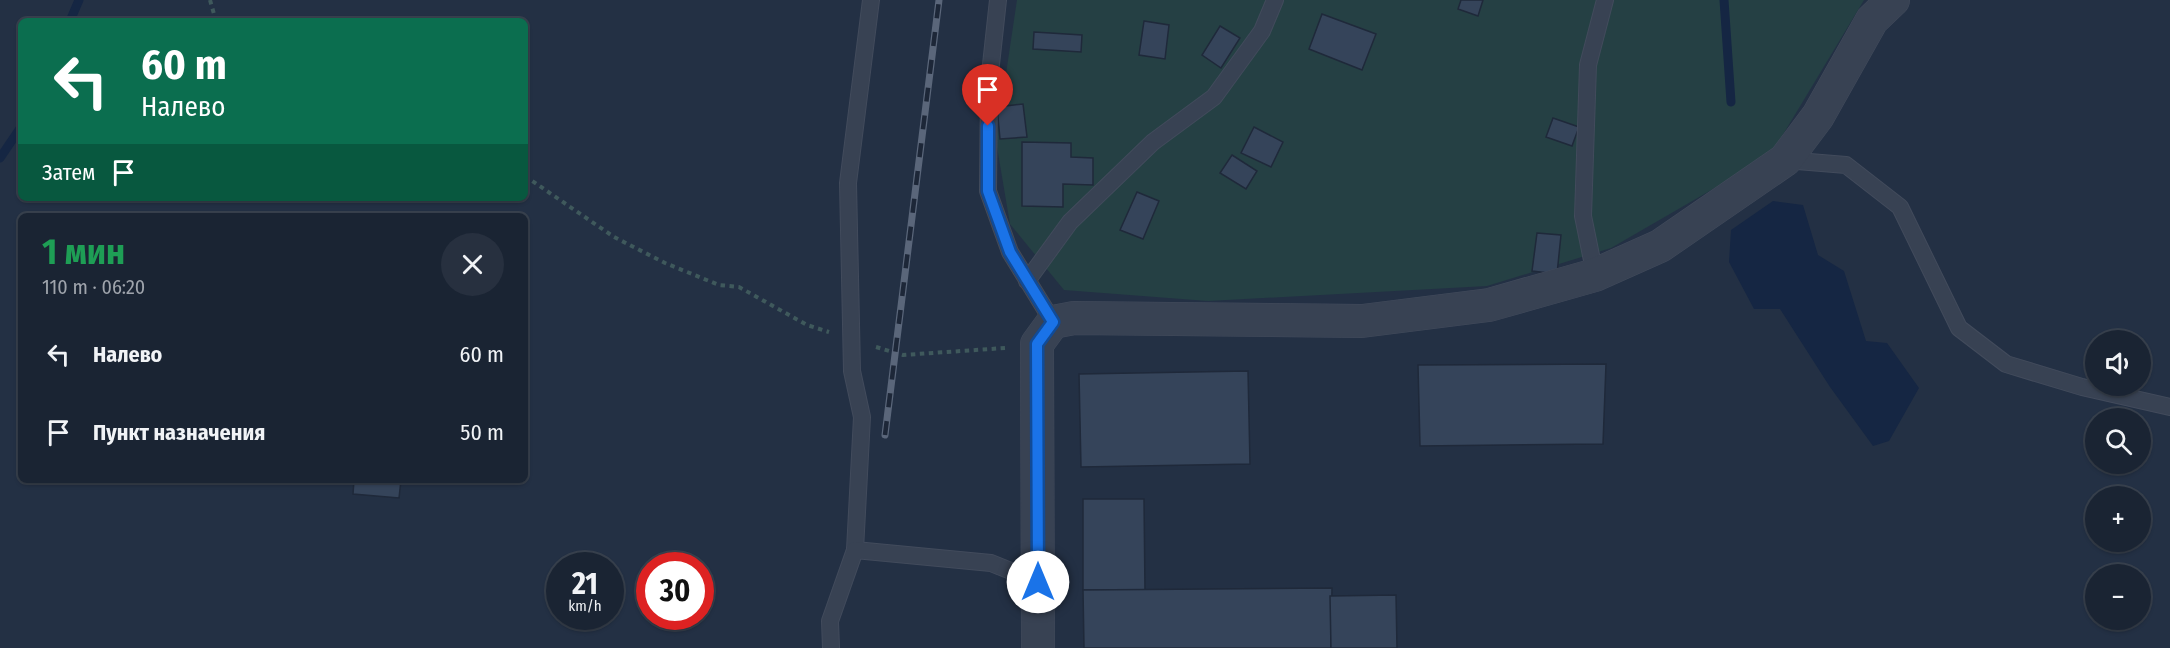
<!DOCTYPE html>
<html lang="ru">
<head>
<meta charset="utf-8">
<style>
  :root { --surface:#1a2433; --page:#27303f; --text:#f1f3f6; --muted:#9fa4ac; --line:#38414e }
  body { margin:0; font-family:"Fira Sans Condensed",sans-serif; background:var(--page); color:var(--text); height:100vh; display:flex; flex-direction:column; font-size:22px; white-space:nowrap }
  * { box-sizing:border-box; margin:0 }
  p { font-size:20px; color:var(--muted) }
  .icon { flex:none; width:33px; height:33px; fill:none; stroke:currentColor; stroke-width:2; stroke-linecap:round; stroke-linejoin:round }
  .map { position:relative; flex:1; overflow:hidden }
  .details { position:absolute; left:18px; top:213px; width:510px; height:270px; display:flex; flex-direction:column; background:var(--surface); border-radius:9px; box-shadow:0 2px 4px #0004,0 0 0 2px var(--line) }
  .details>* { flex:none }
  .banner { position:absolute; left:18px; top:18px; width:510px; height:183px; border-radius:9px; box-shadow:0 2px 4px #0004,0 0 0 2px var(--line); background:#0b6e4f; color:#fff; overflow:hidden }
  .fabs { position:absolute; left:2085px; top:330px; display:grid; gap:12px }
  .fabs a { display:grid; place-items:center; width:66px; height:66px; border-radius:50%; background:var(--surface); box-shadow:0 2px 4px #0004,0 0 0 2px var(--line); font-size:30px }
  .speed { position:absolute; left:546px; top:552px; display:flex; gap:12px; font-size:30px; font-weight:700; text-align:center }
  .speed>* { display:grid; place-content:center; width:78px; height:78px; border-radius:50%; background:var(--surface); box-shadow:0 2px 4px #0004,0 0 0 2px var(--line); line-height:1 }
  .speed small { font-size:15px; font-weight:400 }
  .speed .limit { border:9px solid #d22; background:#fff; color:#111 }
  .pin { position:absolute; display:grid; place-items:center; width:51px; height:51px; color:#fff; margin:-62px -26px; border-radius:50% 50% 50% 0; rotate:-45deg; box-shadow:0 0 6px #0007 }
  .pin .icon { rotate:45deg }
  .me { position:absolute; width:66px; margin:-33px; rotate:0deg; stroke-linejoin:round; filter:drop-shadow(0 0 4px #0008) }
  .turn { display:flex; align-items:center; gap:21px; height:126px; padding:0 24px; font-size:27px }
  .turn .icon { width:78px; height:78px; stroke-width:2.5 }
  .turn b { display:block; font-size:42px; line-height:51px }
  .then { display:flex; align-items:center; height:57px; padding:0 24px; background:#0003; gap:12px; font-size:22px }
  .round { display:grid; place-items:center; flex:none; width:63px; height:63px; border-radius:32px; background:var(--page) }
  .summary { display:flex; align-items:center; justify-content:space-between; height:102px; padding:0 24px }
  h1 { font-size:36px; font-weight:700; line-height:45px; color:#1e9e55 }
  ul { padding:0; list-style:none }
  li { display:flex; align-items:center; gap:18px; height:78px; padding:0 24px }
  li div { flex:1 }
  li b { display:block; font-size:22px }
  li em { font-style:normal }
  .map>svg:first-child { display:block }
  .green { fill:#254044 }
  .water { fill:#152643 }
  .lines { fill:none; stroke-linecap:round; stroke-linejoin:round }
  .stream { stroke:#152643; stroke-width:9 }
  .building { fill:#35445a; stroke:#1f293a; stroke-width:1.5 }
  .lane-casing { stroke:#424b5c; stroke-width:18 }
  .street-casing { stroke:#424b5c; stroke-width:34 }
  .path { stroke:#3f595c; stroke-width:4; stroke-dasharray:4.5 4.5; stroke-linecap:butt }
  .lane { stroke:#384253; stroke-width:16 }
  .street { stroke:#384253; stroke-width:33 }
  .rail-casing { stroke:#5a667a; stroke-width:7 }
  .rail { stroke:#1d2738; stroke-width:4.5; stroke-dasharray:14; stroke-linecap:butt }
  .route-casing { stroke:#114b97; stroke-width:15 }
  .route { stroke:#1a73e8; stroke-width:10 }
</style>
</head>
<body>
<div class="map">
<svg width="2170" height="648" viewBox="0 0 2170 648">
  <rect width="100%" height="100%" fill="#233044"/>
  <path class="green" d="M1017,0H1864L1770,156L1611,248L1487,286L1208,301L1064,290L1010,224L996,141Z"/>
  <path class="water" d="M1773,201L1803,205L1818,255L1844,271L1866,341L1887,343L1919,388L1889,441L1873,446L1830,387L1780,309H1754L1729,262L1731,230Z"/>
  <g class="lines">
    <g class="stream">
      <path d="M1724,0L1731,102"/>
      <path d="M70,21L79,0"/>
      <path d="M0,158L21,127"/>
    </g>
  </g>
  <g class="building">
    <path d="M1461,0H1483L1478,16L1458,9Z"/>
    <path d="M1322,14L1376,34L1362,70L1309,49Z"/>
    <path d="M1144,21L1169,25L1165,59L1139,55Z"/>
    <path d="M1220,26L1240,38L1221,68L1202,55Z"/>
    <path d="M1034,32L1082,35L1081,52L1033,49Z"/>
    <path d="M1023,104L1027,137L1000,139L997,107Z"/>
    <path d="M1553,118L1579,127L1572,146L1546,137Z"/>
    <path d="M1254,127L1283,142L1271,167L1241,153Z"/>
    <path d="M1022,142L1071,143V157L1093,158V185L1063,184V207L1022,206Z"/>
    <path d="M1232,155L1257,171L1246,189L1220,173Z"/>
    <path d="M1137,192L1159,201L1143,239L1120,230Z"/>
    <path d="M1537,233L1561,235L1557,274L1532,271Z"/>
    <path d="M1606,364L1603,444L1420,446L1418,365Z"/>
    <path d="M1248,371L1250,464L1081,467L1079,374Z"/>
    <path d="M354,480H401L399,498L353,494Z"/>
    <path d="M1083,499H1144L1145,590H1083Z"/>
    <path d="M1332,588L1331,648H1084L1083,590Z"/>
    <path d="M1396,595L1397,648H1331L1330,596Z"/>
  </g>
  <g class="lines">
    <defs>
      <g id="lane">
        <path d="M998,0L989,83L988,191L1010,252L1053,322"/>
        <path d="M1785,160L1846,165L1900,207L1959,328L2006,364L2082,387L2170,407"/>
        <path d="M1595,275L1583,216L1588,65L1605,0"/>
        <path d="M1027,281L1070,222L1153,142L1214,97L1262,31L1275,0"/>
        <path d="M855,550L862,417L852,371L848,183L871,0"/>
        <path d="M831,648L830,621L855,550L991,563L1038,582"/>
      </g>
      <path id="street" d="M1038,648L1037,344L1053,322L1074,318L1362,321L1489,305L1595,275L1660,246L1785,160L1818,116L1872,20L1893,0"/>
    </defs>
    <use href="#lane" class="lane-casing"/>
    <use href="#street" class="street-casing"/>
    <g class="path">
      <path d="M210,0L216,21"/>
      <path d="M525,176L614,237L665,263L719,285L739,287L807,325L829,332"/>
      <path d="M876,347L903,355L1005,348"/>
    </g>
    <use href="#lane" class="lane"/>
    <use href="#street" class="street"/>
    <defs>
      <path id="rail" d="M885,435L939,0"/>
    </defs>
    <use href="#rail" class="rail-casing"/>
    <use href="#rail" class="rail"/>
  </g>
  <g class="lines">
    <defs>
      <path id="route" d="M988,126V191L1010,252L1053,322L1037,344L1038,582"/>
    </defs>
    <use href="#route" class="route-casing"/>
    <use href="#route" class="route"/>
  </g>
</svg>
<div class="fabs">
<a><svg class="icon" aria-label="sound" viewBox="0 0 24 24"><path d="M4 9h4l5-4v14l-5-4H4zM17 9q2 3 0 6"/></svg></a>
<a><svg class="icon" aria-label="search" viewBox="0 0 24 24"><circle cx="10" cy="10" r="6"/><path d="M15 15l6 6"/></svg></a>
<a>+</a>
<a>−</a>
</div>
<div class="speed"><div>21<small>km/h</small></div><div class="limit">30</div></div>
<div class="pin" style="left:988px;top:126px;background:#d93025"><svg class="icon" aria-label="arrive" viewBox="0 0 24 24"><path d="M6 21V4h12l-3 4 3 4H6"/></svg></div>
<svg class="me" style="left:1038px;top:582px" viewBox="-20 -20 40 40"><circle r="19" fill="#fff"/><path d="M0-13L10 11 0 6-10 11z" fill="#1a73e8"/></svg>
<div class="banner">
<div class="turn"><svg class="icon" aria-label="left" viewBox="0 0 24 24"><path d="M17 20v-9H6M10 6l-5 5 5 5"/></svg><div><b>60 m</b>Налево</div></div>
<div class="then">Затем<svg class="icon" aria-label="arrive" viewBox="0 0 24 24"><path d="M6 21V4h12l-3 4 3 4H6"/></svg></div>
</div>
<section class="details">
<div class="summary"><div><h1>1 мин</h1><p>110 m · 06:20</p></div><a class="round"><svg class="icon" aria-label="close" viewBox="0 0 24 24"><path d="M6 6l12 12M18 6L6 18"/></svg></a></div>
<ul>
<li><svg class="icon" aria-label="left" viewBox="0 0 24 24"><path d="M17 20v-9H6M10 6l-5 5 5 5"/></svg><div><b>Налево</b></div><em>60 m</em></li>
<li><svg class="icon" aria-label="arrive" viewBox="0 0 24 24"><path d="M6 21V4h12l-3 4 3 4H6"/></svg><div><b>Пункт назначения</b></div><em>50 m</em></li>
</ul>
</section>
</div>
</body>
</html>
